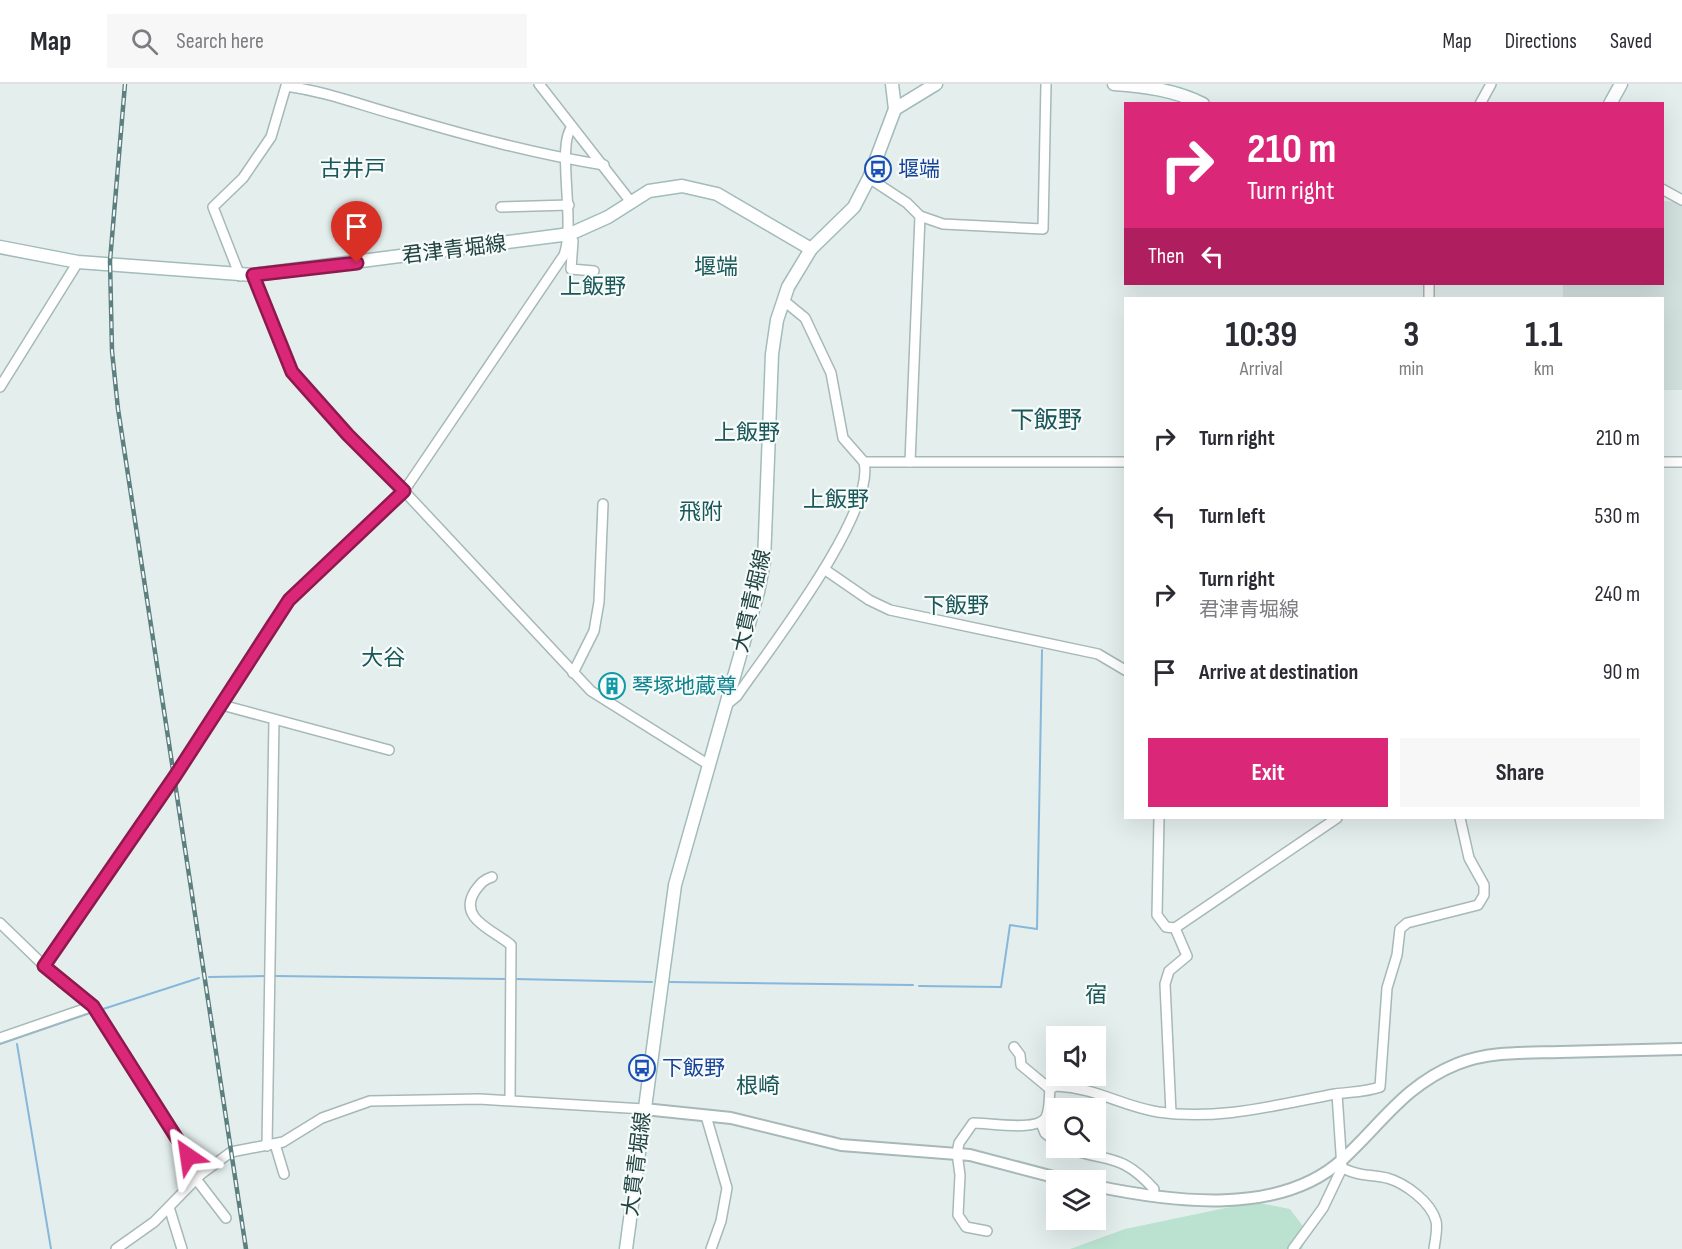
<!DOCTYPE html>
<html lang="en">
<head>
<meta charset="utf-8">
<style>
  :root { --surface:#fff; --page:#f7f7f7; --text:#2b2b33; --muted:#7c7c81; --line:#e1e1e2; --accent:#db2777 }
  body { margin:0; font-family:"Sofia Sans Condensed","Noto Sans JP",sans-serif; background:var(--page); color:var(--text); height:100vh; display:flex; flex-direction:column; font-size:22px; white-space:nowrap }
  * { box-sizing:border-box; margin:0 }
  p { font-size:20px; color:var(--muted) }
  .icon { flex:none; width:33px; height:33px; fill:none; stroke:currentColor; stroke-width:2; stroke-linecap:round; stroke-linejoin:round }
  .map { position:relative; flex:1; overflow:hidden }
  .details { position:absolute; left:1124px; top:213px; width:540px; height:522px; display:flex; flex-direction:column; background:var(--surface); border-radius:0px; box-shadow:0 6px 24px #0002 }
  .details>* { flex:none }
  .guide { position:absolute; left:1124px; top:18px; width:540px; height:183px; border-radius:0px; box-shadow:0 6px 24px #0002; background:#db2777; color:#fff; overflow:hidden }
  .controls { position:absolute; left:1046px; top:942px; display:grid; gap:12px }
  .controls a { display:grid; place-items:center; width:60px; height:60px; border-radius:0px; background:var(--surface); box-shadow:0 6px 24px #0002; font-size:30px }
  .pin { position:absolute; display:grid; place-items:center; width:51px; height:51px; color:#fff; margin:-62px -26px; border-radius:50% 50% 50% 0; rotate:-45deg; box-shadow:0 0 6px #0007 }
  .pin .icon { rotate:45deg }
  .me { position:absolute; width:66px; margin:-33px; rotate:328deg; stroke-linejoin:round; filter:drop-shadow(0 0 4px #0008) }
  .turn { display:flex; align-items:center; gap:21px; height:126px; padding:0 24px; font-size:27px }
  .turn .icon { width:78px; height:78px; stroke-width:2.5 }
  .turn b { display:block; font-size:42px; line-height:51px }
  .then { display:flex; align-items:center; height:57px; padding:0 24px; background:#0003; gap:12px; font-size:22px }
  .eta { display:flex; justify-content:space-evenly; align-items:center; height:102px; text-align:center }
  .eta b { font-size:36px; font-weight:700; line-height:42px }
  .button { display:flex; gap:12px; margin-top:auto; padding:12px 24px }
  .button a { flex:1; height:69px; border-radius:0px; background:var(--accent); color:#fff; font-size:24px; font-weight:700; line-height:69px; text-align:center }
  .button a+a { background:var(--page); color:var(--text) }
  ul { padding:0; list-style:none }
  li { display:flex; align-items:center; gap:18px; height:78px; padding:0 24px }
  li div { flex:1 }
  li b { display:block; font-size:22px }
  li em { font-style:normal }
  header { display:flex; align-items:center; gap:36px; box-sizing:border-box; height:84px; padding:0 30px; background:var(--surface); border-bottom:2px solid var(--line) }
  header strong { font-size:28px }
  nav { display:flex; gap:33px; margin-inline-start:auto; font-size:21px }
  .search { width:420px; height:54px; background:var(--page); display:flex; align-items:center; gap:15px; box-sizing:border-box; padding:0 21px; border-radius:0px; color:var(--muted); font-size:22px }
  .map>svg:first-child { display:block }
  .built { fill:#d2e0de }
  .green { fill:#bbe2d0 }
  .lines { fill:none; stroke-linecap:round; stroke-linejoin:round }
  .stream { stroke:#87b7da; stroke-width:2 }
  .minor-casing { stroke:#a6b8b7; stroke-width:12 }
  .tertiary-casing { stroke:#a6b8b7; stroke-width:14 }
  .secondary-casing { stroke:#a1bcbb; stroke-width:15 }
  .minor { stroke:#fff; stroke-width:9 }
  .tertiary { stroke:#fff; stroke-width:10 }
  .secondary { stroke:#fff; stroke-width:12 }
  .rail-casing { stroke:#5c7f7f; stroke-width:4.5 }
  .rail { stroke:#f6fbfa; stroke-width:2; stroke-dasharray:7; stroke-linecap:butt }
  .route-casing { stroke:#8e194d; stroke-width:15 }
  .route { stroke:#db2777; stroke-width:10 }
  .labels { text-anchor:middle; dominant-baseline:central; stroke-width:4.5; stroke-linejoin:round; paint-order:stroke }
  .transit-label { font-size:21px; fill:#164399; stroke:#f6fbfa; text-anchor:start }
  .street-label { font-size:21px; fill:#214443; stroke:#f6fbfa }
  .culture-label { font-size:21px; fill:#0d838f; stroke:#f6fbfa; text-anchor:start }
  .neighbourhood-label { font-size:22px; fill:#1a5759; stroke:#f6fbfa }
  .quarter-label { font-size:24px; fill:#1a5759; stroke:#f6fbfa }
</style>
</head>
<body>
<header>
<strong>Map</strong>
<div class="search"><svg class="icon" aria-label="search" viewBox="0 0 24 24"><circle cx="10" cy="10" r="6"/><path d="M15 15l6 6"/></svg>Search here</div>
<nav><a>Map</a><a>Directions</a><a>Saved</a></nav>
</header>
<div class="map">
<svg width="1682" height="1165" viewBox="0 0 1682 1165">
  <rect width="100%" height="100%" fill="#e4efed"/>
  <path class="built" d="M1662,117L1682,118V306H1662V214H1563V200H1662Z"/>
  <path class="green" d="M1254,1118L1290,1125L1308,1149L1302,1165H1070L1125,1145Z"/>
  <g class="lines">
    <g class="stream">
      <path d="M275,892L506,895"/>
      <path d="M209,893L267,892"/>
      <path d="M515,895L652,898"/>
      <path d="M668,898L913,901"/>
      <path d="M919,902L1001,903L1010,841L1037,845L1042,566"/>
      <path d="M100,926L199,894"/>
      <path d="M0,960L93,928"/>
      <path d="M17,960L51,1165"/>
    </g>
    <defs>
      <g id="minor">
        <path d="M539,0L631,118"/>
        <path d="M1480,20L1491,0"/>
        <path d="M869,94L907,119L920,132L943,140L1043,145L1046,0"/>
        <path d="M1662,105L1682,116"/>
        <path d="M501,123L569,121"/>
        <path d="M573,157L571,185L594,187"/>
        <path d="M253,191L292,288L348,351L404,407L591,607L709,681"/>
        <path d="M240,192L213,123L243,94L271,53L286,2C328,8 357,20 397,31C465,51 534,70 604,81"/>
        <path d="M1429,200V214"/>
        <path d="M0,303L78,178"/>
        <path d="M864,378H1125"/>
        <path d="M910,378L920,132"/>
        <path d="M1662,378H1682"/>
        <path d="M824,485L869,516L890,526L1098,570L1125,586"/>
        <path d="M573,589L594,547L599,518L603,420"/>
        <path d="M222,621L389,666"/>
        <path d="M726,621L737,612C767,568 876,429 864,378L843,354L831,289L805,234L783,216"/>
        <path d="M1159,734L1157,831L1166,843L1175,844"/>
        <path d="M492,793C483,796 481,799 475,807C457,835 494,846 511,861L510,1016"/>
        <path d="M0,839L61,898L93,922L200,1091"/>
        <path d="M1175,844L1337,734"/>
        <path d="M44,882L175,692L272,539L289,516L404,407L564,171C576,139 556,60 572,43"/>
        <path d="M0,954L93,922"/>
        <path d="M1014,963L1020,971L1021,981L1050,1005"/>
        <path d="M1171,1029L1165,900L1169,887L1187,872L1175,844"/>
        <path d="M706,1032L727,1104L721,1137L711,1165"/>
        <path d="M1041,1039L1045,1049L1056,1058"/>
        <path d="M275,1060L284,1090"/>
        <path d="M267,1062L274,636"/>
        <path d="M1067,1064C1109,1079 1120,1068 1154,1105L1152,1112"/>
        <path d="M1342,1084C1362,1093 1368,1090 1387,1094C1405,1099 1431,1118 1436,1137C1438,1145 1435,1156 1434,1165"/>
        <path d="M196,1095L226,1134"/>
        <path d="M169,1123L182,1165"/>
        <path d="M987,1147L966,1143L958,1131L960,1091L957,1069L959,1059L973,1039C990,1039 1038,1048 1046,1033C1050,1025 1049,1013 1050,1005L1056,1002C1097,1004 1121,1022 1158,1028C1218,1037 1276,1021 1335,1010C1350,1008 1366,1008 1380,1003L1387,904L1397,871L1400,845L1407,839L1478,821L1484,811V801L1469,774L1460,734"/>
        <path d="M116,1165L154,1138L200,1091L231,1068L283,1058L322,1034L370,1017L479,1015L644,1025"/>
        <path d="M1293,1165L1323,1124L1342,1084L1337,1010"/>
      </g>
      <g id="tertiary">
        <path d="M644,1025L731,1034L841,1061L970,1071L1065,1096"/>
        <path d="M1095,1102C1172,1118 1280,1133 1343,1075C1382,1039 1405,1001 1457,980C1489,967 1525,969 1560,968C1600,967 1641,966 1682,965"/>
      </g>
      <g id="secondary">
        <path d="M1114,0C1144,2 1175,6 1203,20"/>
        <path d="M1610,20L1621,0"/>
        <path d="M895,25L936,0"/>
        <path d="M0,163L78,178L253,191L570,150L608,133L649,107L682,102L717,110L811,165"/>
        <path d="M626,1165L675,801L758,508L764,478L772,270L777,236L788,203L811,165L854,123L869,94L895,25L892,0"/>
      </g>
    </defs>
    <use href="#minor" class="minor-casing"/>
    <use href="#tertiary" class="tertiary-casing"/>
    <use href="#secondary" class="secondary-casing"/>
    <use href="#minor" class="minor"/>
    <use href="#tertiary" class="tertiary"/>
    <use href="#secondary" class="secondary"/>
    <defs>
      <path id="rail" d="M125,0L110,177L112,267L118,325L246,1165"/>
    </defs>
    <use href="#rail" class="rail-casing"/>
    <use href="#rail" class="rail"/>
  </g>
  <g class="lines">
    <defs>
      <path id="route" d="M188,1072L93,922L44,882L175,692L289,516L404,407L348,351L292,288L253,191L357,179"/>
    </defs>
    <use href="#route" class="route-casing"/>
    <use href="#route" class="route"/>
  </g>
  <defs>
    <symbol id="bus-ring" viewBox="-11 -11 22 22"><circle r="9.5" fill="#f6fbfa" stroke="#1a4fb4" stroke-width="1.5"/><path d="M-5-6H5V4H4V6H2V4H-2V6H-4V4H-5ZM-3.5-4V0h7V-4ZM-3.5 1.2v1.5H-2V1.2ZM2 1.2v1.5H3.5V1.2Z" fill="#1a4fb4"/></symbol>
    <symbol id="building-ring" viewBox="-11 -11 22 22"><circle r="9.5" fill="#f6fbfa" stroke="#0f9aa8" stroke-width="1.5"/><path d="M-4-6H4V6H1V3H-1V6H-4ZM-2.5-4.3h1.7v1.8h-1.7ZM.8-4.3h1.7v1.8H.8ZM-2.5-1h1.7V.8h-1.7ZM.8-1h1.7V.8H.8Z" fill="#0f9aa8"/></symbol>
  </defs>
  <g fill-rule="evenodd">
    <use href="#bus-ring" x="863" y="70" width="30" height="30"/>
    <use href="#building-ring" x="597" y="587" width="30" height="30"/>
    <use href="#bus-ring" x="627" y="969" width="30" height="30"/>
  </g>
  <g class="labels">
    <g class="transit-label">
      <text x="898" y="85">堰端</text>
      <text x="662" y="984">下飯野</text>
    </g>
    <g class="street-label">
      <text transform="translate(454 166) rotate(-7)">君津青堀線</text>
      <text transform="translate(752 517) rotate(-77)">大貫青堀線</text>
      <text transform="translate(637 1080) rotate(-83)">大貫青堀線</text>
    </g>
    <g class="culture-label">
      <text x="632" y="602">琴塚地蔵尊</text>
    </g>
    <g class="neighbourhood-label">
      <text x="353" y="85">古井戸</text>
      <text x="716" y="183">堰端</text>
      <text x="593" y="203">上飯野</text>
      <text x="747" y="349">上飯野</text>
      <text x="836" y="416">上飯野</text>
      <text x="701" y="428">飛附</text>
      <text x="956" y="522">下飯野</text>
      <text x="383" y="574">大谷</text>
      <text x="1096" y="911">宿</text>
      <text x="758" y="1002">根崎</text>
    </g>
    <g class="quarter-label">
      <text x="1046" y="336">下飯野</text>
    </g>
  </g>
</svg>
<div class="controls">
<a><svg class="icon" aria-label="sound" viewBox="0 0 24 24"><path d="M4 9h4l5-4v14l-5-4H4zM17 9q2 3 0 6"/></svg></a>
<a><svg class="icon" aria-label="search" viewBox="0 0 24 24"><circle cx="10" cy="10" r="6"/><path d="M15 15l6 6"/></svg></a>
<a><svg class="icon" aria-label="layers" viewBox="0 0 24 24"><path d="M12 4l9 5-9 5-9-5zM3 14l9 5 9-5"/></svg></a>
</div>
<div class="pin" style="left:357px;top:179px;background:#d93025"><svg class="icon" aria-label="arrive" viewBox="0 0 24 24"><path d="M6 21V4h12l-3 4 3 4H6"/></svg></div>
<svg class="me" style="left:188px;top:1072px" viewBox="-20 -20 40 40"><path d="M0-17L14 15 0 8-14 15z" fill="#db2777" stroke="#fff" stroke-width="4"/></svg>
<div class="guide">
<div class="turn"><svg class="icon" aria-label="right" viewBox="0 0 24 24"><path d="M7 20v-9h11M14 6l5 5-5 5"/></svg><div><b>210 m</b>Turn right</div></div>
<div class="then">Then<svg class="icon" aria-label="left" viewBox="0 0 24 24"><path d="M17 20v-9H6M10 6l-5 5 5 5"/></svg></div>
</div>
<section class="details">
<div class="eta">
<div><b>10:39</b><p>Arrival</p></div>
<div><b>3</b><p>min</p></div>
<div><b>1.1</b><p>km</p></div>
</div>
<ul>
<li><svg class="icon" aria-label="right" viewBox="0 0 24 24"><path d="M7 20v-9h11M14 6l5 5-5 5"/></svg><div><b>Turn right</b></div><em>210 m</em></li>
<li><svg class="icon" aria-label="left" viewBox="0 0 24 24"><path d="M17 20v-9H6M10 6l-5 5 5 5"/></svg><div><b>Turn left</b></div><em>530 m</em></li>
<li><svg class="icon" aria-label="right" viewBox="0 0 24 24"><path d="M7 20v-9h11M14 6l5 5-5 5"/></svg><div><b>Turn right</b><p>君津青堀線</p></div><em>240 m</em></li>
<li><svg class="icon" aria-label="arrive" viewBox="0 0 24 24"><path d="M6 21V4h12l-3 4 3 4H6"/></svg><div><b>Arrive at destination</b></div><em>90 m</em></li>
</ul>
<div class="button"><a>Exit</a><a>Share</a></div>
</section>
</div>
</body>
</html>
